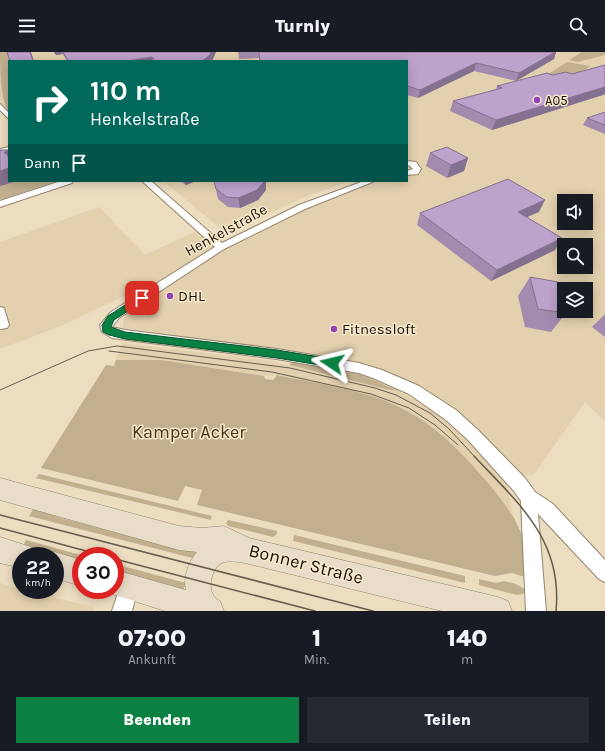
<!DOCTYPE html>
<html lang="de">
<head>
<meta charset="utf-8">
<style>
  :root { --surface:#171b24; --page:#242831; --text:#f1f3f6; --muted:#9ea1a6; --accent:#0b8043 }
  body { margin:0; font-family:Karla,sans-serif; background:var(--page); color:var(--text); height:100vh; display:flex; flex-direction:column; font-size:15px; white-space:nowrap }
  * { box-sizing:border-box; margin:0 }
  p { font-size:13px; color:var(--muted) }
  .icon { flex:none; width:22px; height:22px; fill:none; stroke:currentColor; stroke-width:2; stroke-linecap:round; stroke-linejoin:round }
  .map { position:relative; height:559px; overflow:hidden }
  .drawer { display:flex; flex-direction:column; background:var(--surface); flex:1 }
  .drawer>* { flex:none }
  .guide { position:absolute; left:8px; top:8px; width:400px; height:122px; border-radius:0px; box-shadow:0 2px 10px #0003; background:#00695c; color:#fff; overflow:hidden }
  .fabs { position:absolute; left:557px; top:142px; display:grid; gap:8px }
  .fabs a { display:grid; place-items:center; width:36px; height:36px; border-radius:0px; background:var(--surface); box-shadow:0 2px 10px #0003; font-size:20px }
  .speed { position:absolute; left:12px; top:495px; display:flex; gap:8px; font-size:20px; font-weight:700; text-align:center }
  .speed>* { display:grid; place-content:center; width:52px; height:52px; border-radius:50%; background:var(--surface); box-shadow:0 2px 10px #0003; line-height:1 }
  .speed small { font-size:10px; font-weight:400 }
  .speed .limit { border:6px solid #d22; background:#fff; color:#111 }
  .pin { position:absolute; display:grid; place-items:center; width:34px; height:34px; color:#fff; margin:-17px; border-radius:8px; box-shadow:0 2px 6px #0006 }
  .me { position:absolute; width:44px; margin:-22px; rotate:280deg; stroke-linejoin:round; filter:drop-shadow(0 0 3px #0008) }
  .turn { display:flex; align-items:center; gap:14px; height:84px; padding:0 16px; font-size:18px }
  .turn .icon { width:52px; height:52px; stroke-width:2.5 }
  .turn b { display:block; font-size:28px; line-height:34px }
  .then { display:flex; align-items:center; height:38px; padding:0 16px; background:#0003; gap:8px; font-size:15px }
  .eta { display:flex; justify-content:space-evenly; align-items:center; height:68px; text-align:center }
  .eta b { font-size:24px; font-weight:800; line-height:28px }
  .primary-button { display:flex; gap:8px; margin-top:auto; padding:8px 16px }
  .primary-button a { flex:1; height:46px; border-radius:0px; background:var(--accent); color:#fff; font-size:16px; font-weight:800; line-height:46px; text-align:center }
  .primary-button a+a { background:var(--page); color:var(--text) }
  header { display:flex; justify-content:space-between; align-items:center; height:52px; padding:0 16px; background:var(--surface); font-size:18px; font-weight:800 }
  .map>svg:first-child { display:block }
  .built { fill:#e3d0ae; fill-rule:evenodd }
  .green { fill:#c1af8e }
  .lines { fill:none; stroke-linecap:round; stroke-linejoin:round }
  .street-casing { stroke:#94866c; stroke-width:2 }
  .secondary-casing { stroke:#94866c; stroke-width:1 }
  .street { fill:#fff; fill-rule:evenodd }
  .secondary { fill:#e8ddc8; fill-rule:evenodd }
  .tram-far1 { stroke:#665c4c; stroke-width:1 }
  .tram { stroke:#665c4c; stroke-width:1.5 }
  .wall { fill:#a38baf }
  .shaded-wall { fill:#84718f }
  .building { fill:#bda2cc; stroke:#84718f }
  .route { fill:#0b8043; stroke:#07532c }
  .poi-dot { fill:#9043b5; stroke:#f9eacd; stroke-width:1.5 }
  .labels { text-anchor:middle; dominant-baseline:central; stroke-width:3; stroke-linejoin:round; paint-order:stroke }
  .far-poi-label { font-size:13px; fill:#161007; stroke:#f9eacd; text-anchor:start }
  .street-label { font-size:15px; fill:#161007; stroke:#f9eacd }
  .poi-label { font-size:15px; fill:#161007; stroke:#f9eacd; text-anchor:start }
  .near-park-label { font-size:18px; fill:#493713; stroke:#f9eacd }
  .near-street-label { font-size:18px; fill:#161007; stroke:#f9eacd }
</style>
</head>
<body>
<header><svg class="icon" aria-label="menu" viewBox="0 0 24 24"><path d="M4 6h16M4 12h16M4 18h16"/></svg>Turnly<svg class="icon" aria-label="search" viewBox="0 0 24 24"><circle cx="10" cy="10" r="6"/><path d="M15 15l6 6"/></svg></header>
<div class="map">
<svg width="605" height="559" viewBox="0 0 605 559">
  <rect width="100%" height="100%" fill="#ecdcc0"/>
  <g class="built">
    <path d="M0,0H605V369L585,350L534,422L519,425L474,382L381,322L123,282V268L139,250L128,242L66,272L0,297V190L99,155L145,203L199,178L221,196L281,165L353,137L362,139L352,129H407V9H9V62L1,53L0,44ZM564,149H586V171H564ZM564,193H586V215H564ZM564,237H586V259H564Z"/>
    <path d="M163,129H350L300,147L231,180H225Z"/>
    <path d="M122,291L266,308L386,337L398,339L424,352L447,369L506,428L514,466L483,425L460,400L431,375L406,358L395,353L345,338L277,323L264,324L161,308H116Z"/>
    <path d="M0,531L21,537V538H26L94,555L92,559H0Z"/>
  </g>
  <g class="green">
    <path d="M0,0H7L10,9L9,60C0,47 0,17 0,0Z"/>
    <path d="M582,0H605V3L578,10L569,8Z"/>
    <path d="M567,10L590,14L576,25L547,23Z"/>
    <path d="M9,98V129H51L52,131L0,148V100Z"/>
    <path d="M116,308H161L264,324L265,327L273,328L277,323C317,332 369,338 405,358C434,373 460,398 481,423C493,436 504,451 514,466C518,473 520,482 526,486L528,526L512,521L495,524L197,453L202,438L185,434L178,449L41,416L106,313L114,314Z"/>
    <path d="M292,310L326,315L360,322L398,339L386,337L289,313Z"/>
    <path d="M39,422L212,464L211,468L36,426Z"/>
    <path d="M34,456L46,460L57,465L201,502L196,507L29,464Z"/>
    <path d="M228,468L277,479V482L273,485L228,474L226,471Z"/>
    <path d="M294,483L465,524V531L293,489Z"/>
    <path d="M26,488L84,504H81V511L22,495Z"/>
    <path d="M115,512L186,531L183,539L115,521Z"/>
    <path d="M479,527L496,531L504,529L516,532L526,538L523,542L517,543L479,533Z"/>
  </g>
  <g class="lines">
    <defs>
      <g id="street">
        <path d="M0,52L9,61V67L0,58Z"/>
        <path d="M9,95V99L0,101V97Z"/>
        <path d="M407,109L416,110L421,117L418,122L407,123V119L413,117L410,114L407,113Z"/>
        <path d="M61,129H73L72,131L0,155V149Z"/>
        <path d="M142,129H151L222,191L299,153L364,129H375L305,157L224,197L119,266L112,275L125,278L277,297L359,311L382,318L419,334L456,358L478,378L525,426L535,440L553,452L605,508V530L599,527L538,462L546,559H526L521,449L513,438L468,388L446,368L409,342L373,326L359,321L277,307L112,286L102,280L100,273L111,260L215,195Z"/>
        <path d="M0,255L4,256L9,273L7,276L0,277Z"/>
        <path d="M129,527L136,529L138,536L132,559H112L122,529Z"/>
      </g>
      <g id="secondary">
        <path d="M0,426L179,474L202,476L224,474L249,486L498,545L508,549L512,559H442L245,511C238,510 229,508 222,511C210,517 205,543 220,549L224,559H165L106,540L105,538H115V518L186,538C183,526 188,510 197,500L179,498L0,448Z"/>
        <path d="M0,485L31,495L35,504H21V516L0,511Z"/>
        <path d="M55,500L81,508V534L55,526V504H46Z"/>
      </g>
    </defs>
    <use href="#street" class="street-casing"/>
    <use href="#secondary" class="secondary-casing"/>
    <use href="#street" class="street"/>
    <use href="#secondary" class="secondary"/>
    <g class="tram-far1">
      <path d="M109,299L272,320L371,342L409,356L435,373L458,393"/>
      <path d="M0,338L88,299L117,294L290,316L375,336L396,343L430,361L449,377L475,405"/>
    </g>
    <g class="tram">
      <path d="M474,404C518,451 563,488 556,559"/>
      <path d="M0,463L373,559"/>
      <path d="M0,476L105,504"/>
      <path d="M115,507L315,559"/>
    </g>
  </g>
  <g class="wall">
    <path d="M54,0H216L212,9H67L63,2L56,3Z"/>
    <path d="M238,0H556L554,7L516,29L474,19L418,46L407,43V9H259V6L239,7Z"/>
    <path d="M605,13V42L492,78L450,59L453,49L496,38L497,34L553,23L572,22Z"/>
    <path d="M605,60V82L583,73L587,66Z"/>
    <path d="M430,101L468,106L464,119L447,126L426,114Z"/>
    <path d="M180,129H196L186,133Z"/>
    <path d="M214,129H266V138L258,148L240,156L228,155L218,147Z"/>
    <path d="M539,160L527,165L555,198L491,229L417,173L420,161Z"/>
    <path d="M530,225L566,261L551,280L525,275L518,244Z"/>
    <path d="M605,262V285L592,275Z"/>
  </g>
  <g class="shaded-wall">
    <path d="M30,0H31L34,9H33Z"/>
    <path d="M54,0H62L63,2L56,3Z"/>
    <path d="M211,0H216L212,9H202Z"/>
    <path d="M555,0H556L554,7L516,29L519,21Z"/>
    <path d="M152,5L153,9H127Z"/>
    <path d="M476,11L474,19L418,46L420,38Z"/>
    <path d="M605,35V42L603,43L492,78L496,68Z"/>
    <path d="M8,98L9,100V109L4,101Z"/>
    <path d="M468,106L464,119L447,126L451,113Z"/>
    <path d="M9,116V129H18L0,134V119Z"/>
    <path d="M184,129H196L186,133Z"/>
    <path d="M265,129H266V138L258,148L240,156L238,146Z"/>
    <path d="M545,148L539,160L512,171L518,160Z"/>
    <path d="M562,186L555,198L491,229L497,218Z"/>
  </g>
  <g class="building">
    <path d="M7,0H30L33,9H10Z"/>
    <path d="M63,0H211L209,4L202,9H156L152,5L127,9H68Z"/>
    <path d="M259,0H555L519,21L476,11L420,38L407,34V9H260Z"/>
    <path d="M605,13V35L496,68L453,49L502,36L497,34L547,21L553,23L566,20L572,22Z"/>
    <path d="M605,60V73L587,66Z"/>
    <path d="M447,95L468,106L451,113L430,101Z"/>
    <path d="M0,98H8L4,101H6L9,106V116L0,119Z"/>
    <path d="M508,127L545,148L518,160L562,186L497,218L420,161Z"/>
    <path d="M214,129H265L257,138L238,146L227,145L216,137Z"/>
    <path d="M530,225L558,230L564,252V259H566V261L538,257Z"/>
  </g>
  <path class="route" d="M142,242L145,243L147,246L145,248L114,268L111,275L125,280L277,298L332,307L335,309L337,311L335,314L332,315L277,306L125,287L109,283L103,280L102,273L108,264Z"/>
  <g class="poi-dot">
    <circle cx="537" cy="48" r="4"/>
    <circle cx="170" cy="244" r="4"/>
    <circle cx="334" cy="277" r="4"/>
  </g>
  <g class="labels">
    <g class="far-poi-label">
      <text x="545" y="48">A05</text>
    </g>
    <g class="street-label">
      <text transform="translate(226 178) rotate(-29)">Henkelstraße</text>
    </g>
    <g class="poi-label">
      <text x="178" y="244">DHL</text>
      <text x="342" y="277">Fitnessloft</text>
    </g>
    <g class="near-park-label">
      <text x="189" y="380">Kamper Acker</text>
    </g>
    <g class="near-street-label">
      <text transform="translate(306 512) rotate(14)">Bonner Straße</text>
    </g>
  </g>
</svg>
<div class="fabs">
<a><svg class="icon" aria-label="sound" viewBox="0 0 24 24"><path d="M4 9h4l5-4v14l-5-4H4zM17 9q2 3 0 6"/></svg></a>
<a><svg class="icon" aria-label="search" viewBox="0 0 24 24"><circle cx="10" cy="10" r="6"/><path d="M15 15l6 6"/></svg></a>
<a><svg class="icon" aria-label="layers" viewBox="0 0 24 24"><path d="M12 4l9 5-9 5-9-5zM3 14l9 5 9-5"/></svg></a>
</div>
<div class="speed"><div>22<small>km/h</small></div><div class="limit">30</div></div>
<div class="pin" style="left:142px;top:246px;background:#d93025"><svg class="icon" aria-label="arrive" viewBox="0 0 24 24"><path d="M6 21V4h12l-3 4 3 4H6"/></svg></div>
<svg class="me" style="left:332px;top:311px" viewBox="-20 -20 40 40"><path d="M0-17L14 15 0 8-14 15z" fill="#0b8043" stroke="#fff" stroke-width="4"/></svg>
<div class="guide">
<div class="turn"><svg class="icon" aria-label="right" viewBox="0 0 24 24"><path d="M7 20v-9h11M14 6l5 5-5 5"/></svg><div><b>110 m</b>Henkelstraße</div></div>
<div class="then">Dann<svg class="icon" aria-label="arrive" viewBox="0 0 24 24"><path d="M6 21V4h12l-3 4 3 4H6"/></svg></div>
</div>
</div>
<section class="drawer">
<div class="eta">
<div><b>07:00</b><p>Ankunft</p></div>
<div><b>1</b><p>Min.</p></div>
<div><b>140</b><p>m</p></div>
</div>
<div class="primary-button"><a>Beenden</a><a>Teilen</a></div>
</section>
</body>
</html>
